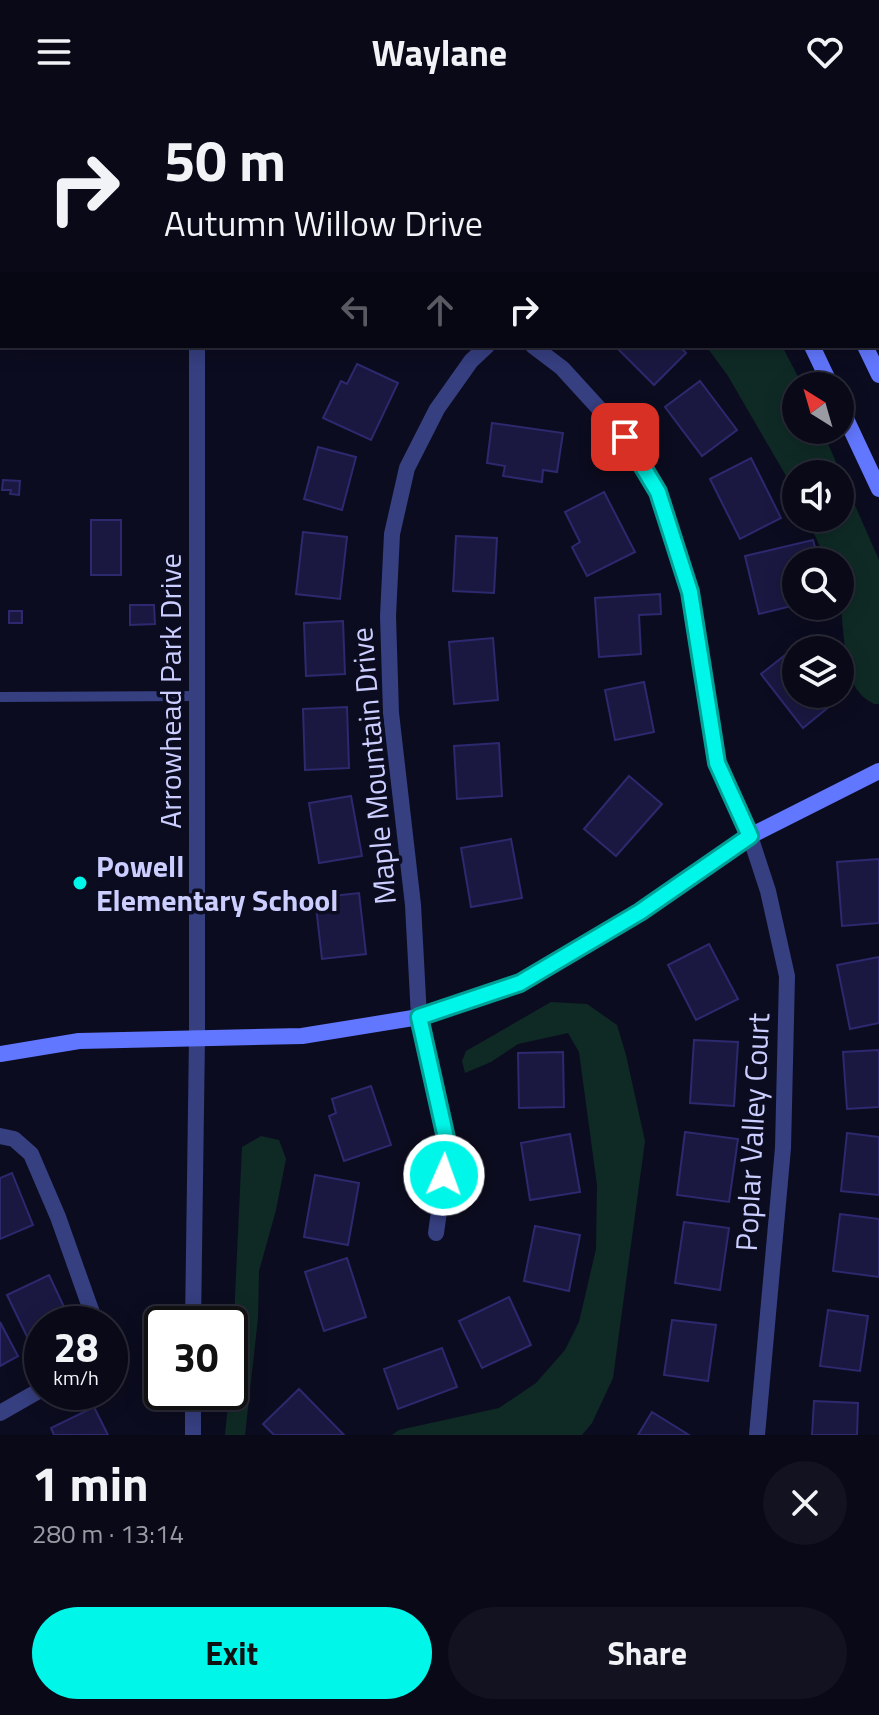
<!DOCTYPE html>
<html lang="en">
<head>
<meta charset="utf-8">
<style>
  :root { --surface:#090918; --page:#121221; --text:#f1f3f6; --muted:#999aa2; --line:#292a37; --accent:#00f6e8 }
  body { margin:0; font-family:"Titillium Web",sans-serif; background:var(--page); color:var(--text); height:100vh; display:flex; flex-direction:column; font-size:30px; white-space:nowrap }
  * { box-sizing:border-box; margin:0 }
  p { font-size:26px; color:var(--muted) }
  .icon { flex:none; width:44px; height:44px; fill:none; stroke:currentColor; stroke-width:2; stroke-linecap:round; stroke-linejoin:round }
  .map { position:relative; height:1331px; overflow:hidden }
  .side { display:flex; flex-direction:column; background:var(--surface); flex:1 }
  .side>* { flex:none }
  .top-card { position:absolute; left:0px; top:0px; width:880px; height:244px; box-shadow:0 4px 20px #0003,0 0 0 2px var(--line); background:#090918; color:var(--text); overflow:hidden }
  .needle { width:52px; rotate:323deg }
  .controls { position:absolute; left:782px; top:268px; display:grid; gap:16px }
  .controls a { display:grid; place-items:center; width:72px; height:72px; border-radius:50%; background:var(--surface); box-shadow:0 4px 20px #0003,0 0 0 2px var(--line); font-size:40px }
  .speed { position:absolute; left:24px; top:1202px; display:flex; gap:16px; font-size:40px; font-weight:700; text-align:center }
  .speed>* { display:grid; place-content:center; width:104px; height:104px; border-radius:50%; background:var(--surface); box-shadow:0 4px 20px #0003,0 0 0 2px var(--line); line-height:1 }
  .speed small { font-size:20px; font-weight:400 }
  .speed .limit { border:4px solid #111; border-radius:12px; background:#fff; color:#111 }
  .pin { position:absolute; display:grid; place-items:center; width:68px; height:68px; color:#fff; margin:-34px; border-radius:16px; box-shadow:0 4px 12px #0006 }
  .me { position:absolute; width:88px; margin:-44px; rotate:2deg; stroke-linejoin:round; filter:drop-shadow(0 0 6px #0008) }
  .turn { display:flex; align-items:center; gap:28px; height:168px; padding:0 32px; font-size:36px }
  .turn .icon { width:104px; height:104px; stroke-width:2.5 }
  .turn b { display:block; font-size:56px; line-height:68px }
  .lanes { display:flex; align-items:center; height:76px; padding:0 32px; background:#0003; justify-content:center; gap:40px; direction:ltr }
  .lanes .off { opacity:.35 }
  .round { display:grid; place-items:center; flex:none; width:84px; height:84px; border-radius:42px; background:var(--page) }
  .overview { display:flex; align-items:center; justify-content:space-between; height:136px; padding:0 32px }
  h1 { font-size:48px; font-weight:700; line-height:60px }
  .primary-button { display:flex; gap:16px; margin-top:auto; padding:16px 32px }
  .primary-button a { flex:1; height:92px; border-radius:48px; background:var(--accent); color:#111; font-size:32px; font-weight:700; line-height:92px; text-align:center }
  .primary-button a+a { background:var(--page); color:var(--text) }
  header { display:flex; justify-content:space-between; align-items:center; height:104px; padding:0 32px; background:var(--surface); font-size:36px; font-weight:700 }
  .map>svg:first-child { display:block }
  .green { fill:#0f2a25 }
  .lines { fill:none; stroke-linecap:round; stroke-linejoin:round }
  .stream { stroke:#0b2b45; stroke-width:7 }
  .building { fill:#1a1841; stroke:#2c296e; stroke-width:2 }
  .lane { stroke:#363f80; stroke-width:10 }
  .street { stroke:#363f80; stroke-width:16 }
  .secondary { stroke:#6277ff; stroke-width:16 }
  .route-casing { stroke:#00a097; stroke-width:20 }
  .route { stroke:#00f6e8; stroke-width:14 }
  .poi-dot { fill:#00f6e8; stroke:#0c0c20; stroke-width:3 }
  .labels { text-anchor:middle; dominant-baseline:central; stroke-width:7; stroke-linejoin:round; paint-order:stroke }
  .street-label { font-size:30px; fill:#cbceff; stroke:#0c0c20 }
  .poi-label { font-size:30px; font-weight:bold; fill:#cbceff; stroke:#0c0c20; text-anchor:start }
</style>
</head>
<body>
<header><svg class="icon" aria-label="menu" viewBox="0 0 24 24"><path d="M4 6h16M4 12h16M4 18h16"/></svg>Waylane<svg class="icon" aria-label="heart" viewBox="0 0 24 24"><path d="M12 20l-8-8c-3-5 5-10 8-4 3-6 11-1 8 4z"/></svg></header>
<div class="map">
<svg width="879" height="1331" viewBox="0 0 879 1331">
  <rect width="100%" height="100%" fill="#0c0c20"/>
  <g class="green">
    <path d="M0,0L172,2H2L0,223Z"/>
    <path d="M706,242H782L803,282H796V326H822L879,456V600H874C869,597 862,593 859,588C842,570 840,484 840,458H827L807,414H840V370H796V389L728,272Z"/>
    <path d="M551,898L587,900L617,921L626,951L645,1037L613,1274L592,1319L582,1331H392L399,1326L499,1304L536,1279L565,1246L579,1218L596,1145L597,1081L579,948L568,929L518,940L491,958L465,969L462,957L466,947Z"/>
    <path d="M261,1032L279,1036L286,1055L276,1106L259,1167L258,1214L245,1331H225L232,1258L242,1043Z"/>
  </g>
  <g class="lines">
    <path class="stream" d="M0,238H2"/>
  </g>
  <g class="building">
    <path d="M615,242H679L686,249L654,281Z"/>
    <path d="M357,260L398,279L371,336L323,314L341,277L347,280Z"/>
    <path d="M700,277L737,326L702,352L665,303Z"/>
    <path d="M492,319L563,329L557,368L543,366L542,378L503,372L505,362L487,359Z"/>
    <path d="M318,343L356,353L342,406L304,395Z"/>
    <path d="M751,354L781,414L740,435L710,375Z"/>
    <path d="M3,376L20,377L19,391L10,390L11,386H2Z"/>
    <path d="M604,388L635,448L587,472L572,443L580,438L565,408Z"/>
    <rect x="91" y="416" width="30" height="55"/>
    <path d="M303,428L347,433L340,495L296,490Z"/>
    <path d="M456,432L497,434L494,489L453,487Z"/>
    <path d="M813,436L819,458H796V501L759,510L745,452Z"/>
    <path d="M660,490L661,510L639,511L641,550L599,553L595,494Z"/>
    <path d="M130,501H154L155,520L130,521Z"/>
    <rect x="9" y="507" width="13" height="12"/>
    <path d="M343,517L345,570L306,572L304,519Z"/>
    <path d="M493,534L498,596L454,600L449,538Z"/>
    <path d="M794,544L796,590H831L836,597L803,624L761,570Z"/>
    <path d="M644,578L654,628L615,636L605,586Z"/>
    <path d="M347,603L349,664L305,666L303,605Z"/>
    <path d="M499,639L502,692L457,695L454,642Z"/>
    <path d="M629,672L662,700L616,752L584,725Z"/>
    <path d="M351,692L362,752L319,759L309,699Z"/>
    <path d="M511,735L522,794L471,803L461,744Z"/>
    <path d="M879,755V819L842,822L837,758Z"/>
    <path d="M359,789L366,850L322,855L315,794Z"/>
    <path d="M709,840L738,895L696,916L668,861Z"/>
    <path d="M879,853V919L850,925L837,861Z"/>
    <path d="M694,936L738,938L734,1002L690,999Z"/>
    <path d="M879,946V1003L847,1005L843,948Z"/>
    <path d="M563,948L564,1003L519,1004L518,949Z"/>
    <path d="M371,982L391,1041L344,1057L329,1012L336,1009L332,995Z"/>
    <path d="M685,1028L738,1035L729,1098L677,1091Z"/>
    <path d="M847,1029L879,1033V1091L841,1087Z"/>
    <path d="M570,1030L580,1088L530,1096L521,1039Z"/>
    <path d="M12,1069L33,1121L0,1135V1074Z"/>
    <path d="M315,1071L359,1079L348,1141L304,1133Z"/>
    <path d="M840,1110L879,1115V1173L833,1167Z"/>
    <path d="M684,1118L729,1124L720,1186L675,1179Z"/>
    <path d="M535,1122L580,1131L569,1187L524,1177Z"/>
    <path d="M347,1154L366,1213L324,1227L305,1168Z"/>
    <path d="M49,1171L72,1220H42V1238L32,1243L7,1191Z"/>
    <path d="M509,1193L531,1241L482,1264L459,1217Z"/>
    <path d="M828,1206L868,1212L860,1267L820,1262Z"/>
    <path d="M672,1216L716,1221L708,1277L664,1271Z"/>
    <path d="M0,1218L18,1252L0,1262Z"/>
    <path d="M442,1244L457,1283L398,1305L384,1265Z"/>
    <path d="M299,1285L344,1331H274L263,1320Z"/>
    <path d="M814,1297L858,1299L857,1331H812Z"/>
    <path d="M94,1303L108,1331H54L51,1324Z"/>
    <path d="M652,1308L689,1331H638Z"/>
  </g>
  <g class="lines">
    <g class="lane">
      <path d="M0,178H2"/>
      <path d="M0,593L198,592"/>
    </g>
    <g class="street">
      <path d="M197,0V2"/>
      <path d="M390,0V2"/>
      <path d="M533,242L562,264L625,333L658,388L690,488L717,659L750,732L768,787L787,872L783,1044L757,1331"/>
      <path d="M0,1032L14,1035L31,1050L58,1113L96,1220"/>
      <path d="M436,1129L448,1043L419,913L413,801L391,609L388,512L392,430L407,364L437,305L471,257L487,242"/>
      <path d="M193,1220L197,933V242"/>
      <path d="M0,1309L42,1285"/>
      <path d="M193,1331V1288"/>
    </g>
    <g class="secondary">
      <path d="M699,0L700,2"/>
      <path d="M748,0L749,2"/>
      <path d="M812,242L831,282"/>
      <path d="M865,242L879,271"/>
      <path d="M840,302L879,385"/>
      <path d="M0,950L79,937L302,932L419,913L520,879L640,808L750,732L879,667"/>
    </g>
  </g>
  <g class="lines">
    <defs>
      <path id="route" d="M444,1071L448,1043L419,913L520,879L640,808L750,732L717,659L690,488L658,388L625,333"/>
    </defs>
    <use href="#route" class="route-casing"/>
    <use href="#route" class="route"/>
  </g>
  <circle class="poi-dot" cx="80" cy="779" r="8"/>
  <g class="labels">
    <g class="street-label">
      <text transform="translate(170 587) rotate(-90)">Arrowhead Park Drive</text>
      <text transform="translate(373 662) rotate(-95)">Maple Mountain Drive</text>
      <text transform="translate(752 1028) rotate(-87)">Poplar Valley Court</text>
    </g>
    <g class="poi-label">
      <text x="96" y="762">Powell<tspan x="96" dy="34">Elementary School</tspan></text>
    </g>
  </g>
</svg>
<div class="controls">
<a><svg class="needle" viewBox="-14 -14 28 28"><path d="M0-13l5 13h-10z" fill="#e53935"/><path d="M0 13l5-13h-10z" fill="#999aa2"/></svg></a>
<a><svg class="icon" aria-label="sound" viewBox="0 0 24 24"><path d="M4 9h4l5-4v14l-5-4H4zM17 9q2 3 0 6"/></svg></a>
<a><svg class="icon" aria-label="search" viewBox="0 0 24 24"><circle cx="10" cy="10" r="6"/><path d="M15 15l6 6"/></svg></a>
<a><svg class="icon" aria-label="layers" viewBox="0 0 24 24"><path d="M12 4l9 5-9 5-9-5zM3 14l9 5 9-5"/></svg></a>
</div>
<div class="speed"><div>28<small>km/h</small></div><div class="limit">30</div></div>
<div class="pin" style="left:625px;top:333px;background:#d93025"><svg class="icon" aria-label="arrive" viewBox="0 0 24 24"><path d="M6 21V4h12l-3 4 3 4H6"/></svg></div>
<svg class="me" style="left:444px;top:1071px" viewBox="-20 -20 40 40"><circle r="17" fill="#00f6e8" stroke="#fff" stroke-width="3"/><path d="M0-11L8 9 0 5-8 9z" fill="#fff"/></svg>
<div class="top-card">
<div class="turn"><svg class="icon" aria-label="right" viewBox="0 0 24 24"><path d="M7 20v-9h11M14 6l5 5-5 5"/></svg><div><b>50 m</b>Autumn Willow Drive</div></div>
<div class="lanes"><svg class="icon off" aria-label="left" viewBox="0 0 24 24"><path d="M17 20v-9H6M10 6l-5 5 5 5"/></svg><svg class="icon off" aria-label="ahead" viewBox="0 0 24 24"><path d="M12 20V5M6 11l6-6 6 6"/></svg><svg class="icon" aria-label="right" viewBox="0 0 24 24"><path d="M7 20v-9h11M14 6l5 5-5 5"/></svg></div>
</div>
</div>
<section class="side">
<div class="overview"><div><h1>1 min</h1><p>280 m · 13:14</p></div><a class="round"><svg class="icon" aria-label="close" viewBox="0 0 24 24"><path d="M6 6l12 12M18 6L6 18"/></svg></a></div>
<div class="primary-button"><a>Exit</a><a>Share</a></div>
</section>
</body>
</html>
